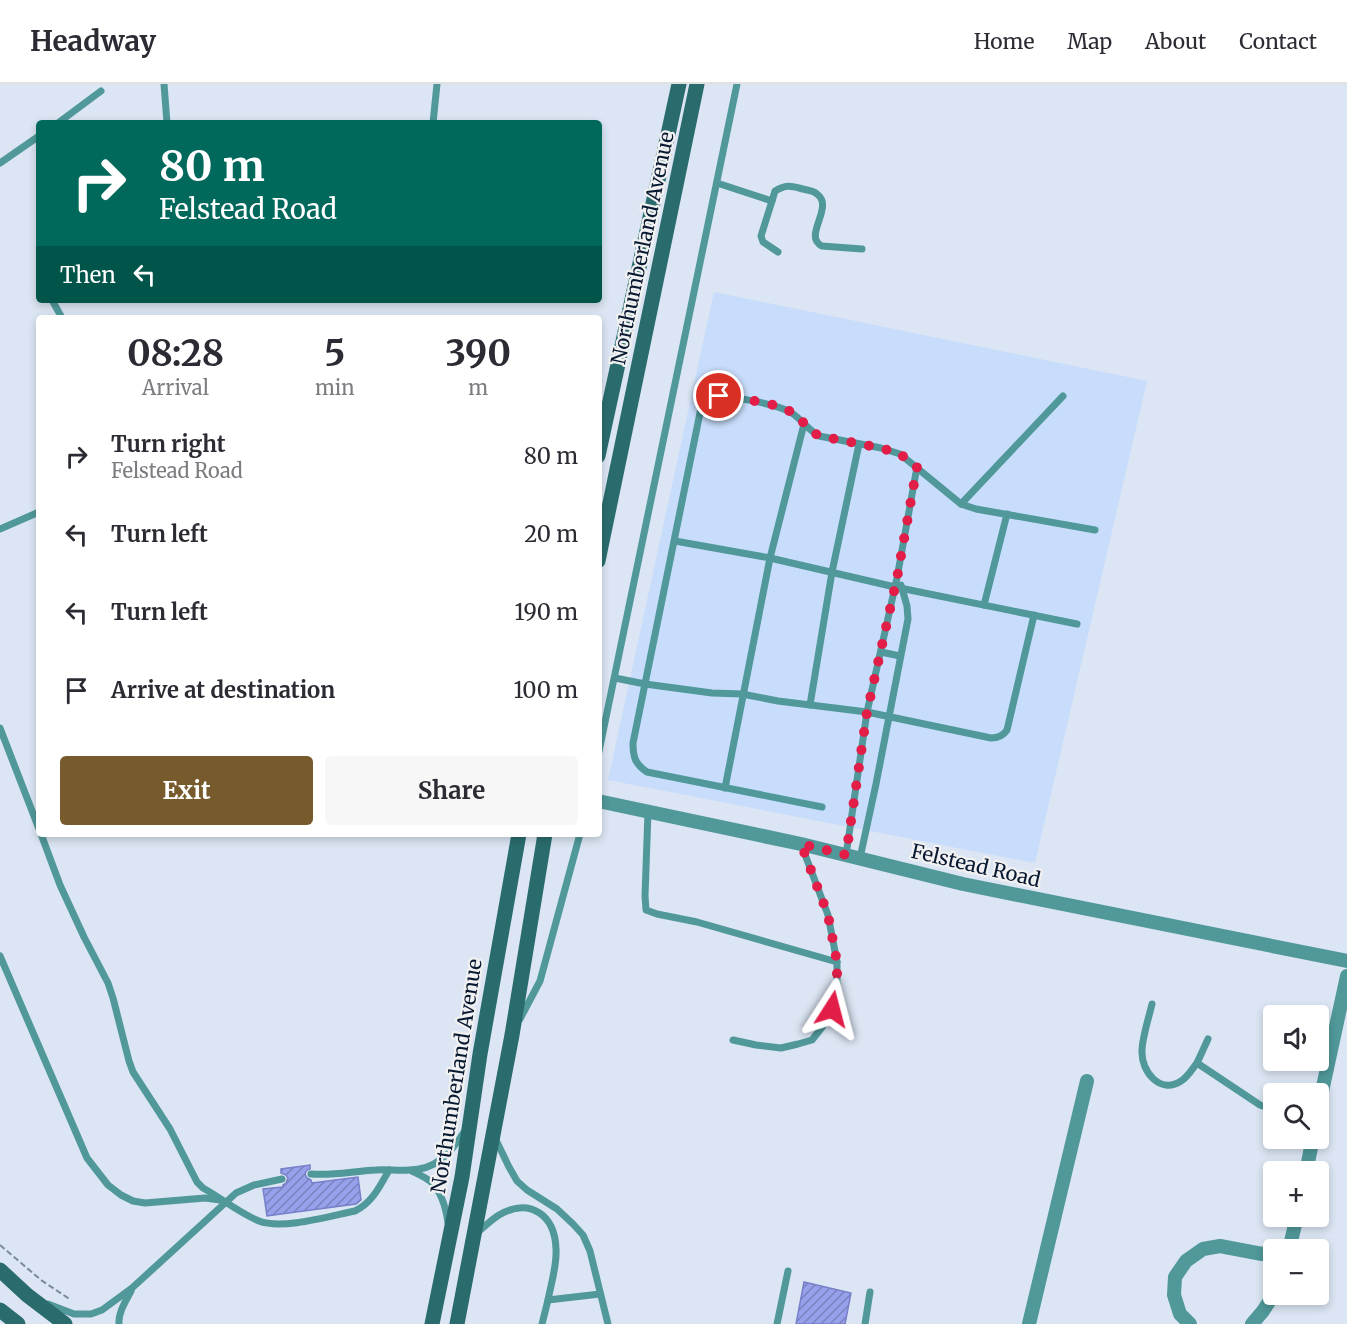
<!DOCTYPE html>
<html lang="en">
<head>
<meta charset="utf-8">
<style>
  :root { --surface:#fff; --page:#f7f7f7; --text:#2b2b33; --muted:#7c7c81; --line:#e1e1e2; --accent:#775b2d }
  body { margin:0; font-family:Merriweather,serif; background:var(--page); color:var(--text); height:100vh; display:flex; flex-direction:column; font-size:22px; white-space:nowrap }
  * { box-sizing:border-box; margin:0 }
  p { font-size:20px; color:var(--muted) }
  .icon { flex:none; width:33px; height:33px; fill:none; stroke:currentColor; stroke-width:2; stroke-linecap:round; stroke-linejoin:round }
  .map { position:relative; flex:1; overflow:hidden }
  .side { position:absolute; left:36px; top:231px; width:566px; height:522px; display:flex; flex-direction:column; background:var(--surface); border-radius:6px; box-shadow:0 3px 9px #0003 }
  .side>* { flex:none }
  .banner { position:absolute; left:36px; top:36px; width:566px; height:183px; border-radius:6px; box-shadow:0 3px 9px #0003; background:#00695c; color:#fff; overflow:hidden }
  .buttons { position:absolute; left:1263px; top:921px; display:grid; gap:12px }
  .buttons a { display:grid; place-items:center; width:66px; height:66px; border-radius:6px; background:var(--surface); box-shadow:0 3px 9px #0003; font-size:30px }
  .pin { position:absolute; display:grid; place-items:center; width:51px; height:51px; color:#fff; margin:-26px; border:3px solid #fff; border-radius:50%; box-shadow:0 2px 6px #0007 }
  .me { position:absolute; width:66px; margin:-33px; rotate:9deg; stroke-linejoin:round; filter:drop-shadow(0 0 4px #0008) }
  .turn { display:flex; align-items:center; gap:21px; height:126px; padding:0 24px; font-size:27px }
  .turn .icon { width:78px; height:78px; stroke-width:2.5 }
  .turn b { display:block; font-size:42px; line-height:51px }
  .then { display:flex; align-items:center; height:57px; padding:0 24px; background:#0003; gap:12px; font-size:22px }
  .eta { display:flex; justify-content:space-evenly; align-items:center; height:102px; text-align:center }
  .eta b { font-size:36px; font-weight:700; line-height:42px }
  .button { display:flex; gap:12px; margin-top:auto; padding:12px 24px }
  .button a { flex:1; height:69px; border-radius:6px; background:var(--accent); color:#fff; font-size:24px; font-weight:700; line-height:69px; text-align:center }
  .button a+a { background:var(--page); color:var(--text) }
  ul { padding:0; list-style:none }
  li { display:flex; align-items:center; gap:18px; height:78px; padding:0 24px }
  li div { flex:1 }
  li b { display:block; font-size:22px }
  li em { font-style:normal }
  header { display:flex; align-items:center; gap:36px; box-sizing:border-box; height:84px; padding:0 30px; background:var(--surface); border-bottom:2px solid var(--line) }
  header strong { font-size:28px }
  nav { display:flex; gap:33px; margin-inline-start:auto; font-size:21px }
  .map>svg:first-child { display:block }
  .built { fill:#c8ddfb }
  .building { fill:url(#building-hatch); stroke:#777fc8; stroke-width:1.5 }
  .lines { fill:none; stroke-linecap:round; stroke-linejoin:round }
  .path { stroke:#7b899b; stroke-width:2; stroke-dasharray:6 3; stroke-linecap:butt }
  .service { stroke:#50989a; stroke-width:7 }
  .minor { stroke:#50989a; stroke-width:14 }
  .secondary { stroke:#2a6c6e; stroke-width:15 }
  .route { stroke:#e11d48; stroke-width:10; stroke-dasharray:0 18 }
  .labels { text-anchor:middle; dominant-baseline:central; stroke-width:4.5; stroke-linejoin:round; paint-order:stroke }
  .street-label { font-size:20px; fill:#081932; stroke:#f1f1f1 }
</style>
</head>
<body>
<header>
<strong>Headway</strong>
<nav><a>Home</a><a>Map</a><a>About</a><a>Contact</a></nav>
</header>
<div class="map">
<svg width="1347" height="1240" viewBox="0 0 1347 1240">
  <defs>
    <pattern id="building-hatch" width="6" height="6" patternUnits="userSpaceOnUse" patternTransform="scale(1.5)"><rect width="6" height="6" fill="#96a0eb"/><path d="M-1 1l2-2M0 6l6-6M5 7l2-2" fill="none" stroke="#7882bf"/></pattern>
  </defs>
  <rect width="100%" height="100%" fill="#dbe5f3"/>
  <path class="built" d="M714,208L1147,297L1035,779L608,696Z"/>
  <g class="building">
    <path d="M310,1081V1085L307,1086L305,1090L307,1094L311,1096L312,1099L358,1093L361,1116L356,1120L267,1132L263,1105L283,1103V1101L286,1099L288,1094L286,1091L281,1089V1085Z"/>
    <path d="M804,1198L851,1209L845,1240H796Z"/>
  </g>
  <g class="lines">
    <path class="path" d="M0,1161L41,1196L71,1216"/>
    <g class="service">
      <path d="M164,0L167,39"/>
      <path d="M58,39L101,7"/>
      <path d="M433,39L437,0"/>
      <path d="M0,79L39,52"/>
      <path d="M717,99L772,117L761,152L763,158L778,168"/>
      <path d="M772,117L775,107C787,100 791,102 803,105C808,106 814,107 817,110C835,123 802,152 822,162L862,165"/>
      <path d="M52,216L62,234"/>
      <path d="M961,420L1063,312"/>
      <path d="M0,445L39,428"/>
      <path d="M675,457L770,474L895,503L1077,540"/>
      <path d="M984,521L1007,430"/>
      <path d="M881,568L900,572"/>
      <path d="M615,594L645,600L712,609L742,610L778,617L867,628L991,654C998,654 1003,652 1007,646L1034,531"/>
      <path d="M810,621L832,488L859,360"/>
      <path d="M0,644L39,745"/>
      <path d="M598,672L737,0"/>
      <path d="M725,704L770,474L804,340"/>
      <path d="M822,723L647,688C635,680 633,673 633,659L701,324C704,320 706,316 711,313C722,309 779,321 790,328C801,334 808,346 819,352L881,364L900,370L961,420L976,425L1095,446"/>
      <path d="M648,728L645,812L646,826L657,830L697,838L837,878"/>
      <path d="M41,750L60,801L84,853L108,899L113,914L129,977L133,988L170,1045L197,1098L203,1104C221,1114 241,1130 259,1137C282,1146 330,1132 355,1127C372,1119 380,1102 389,1086"/>
      <path d="M846,771L867,628L897,494L917,383"/>
      <path d="M860,774L876,700L908,535L907,522L901,501"/>
      <path d="M0,872L87,1074L108,1101L121,1111L133,1117L145,1119L205,1114L220,1116"/>
      <path d="M1152,920C1149,933 1142,954 1142,967C1141,987 1160,1011 1181,997C1188,993 1192,985 1197,979L1260,1021L1274,1026"/>
      <path d="M520,935L540,897L580,750"/>
      <path d="M733,956L756,961L781,964L798,960L812,956L823,942L832,925L837,902V878L828,831L801,760"/>
      <path d="M1197,979L1208,955"/>
      <path d="M495,1054L509,1083L517,1097L527,1106L557,1125L573,1140L583,1151L590,1167L608,1240"/>
      <path d="M412,1087C418,1090 425,1093 430,1097C441,1107 446,1124 448,1139"/>
      <path d="M311,1090C334,1092 353,1087 376,1086C387,1085 398,1087 409,1086C436,1086 451,1069 464,1048"/>
      <path d="M477,1149C484,1143 491,1136 499,1131C530,1113 555,1131 556,1165C557,1182 551,1200 548,1216"/>
      <path d="M48,1220L74,1230H91L102,1226L132,1204L236,1109L254,1101L282,1095"/>
      <path d="M119,1240C118,1228 126,1217 131,1207"/>
      <path d="M542,1240L548,1216L600,1210"/>
      <path d="M777,1240L788,1187"/>
      <path d="M865,1240L870,1208"/>
    </g>
    <g class="minor">
      <path d="M598,717L801,760L963,800L1347,877"/>
      <path d="M1318,1026L1347,892"/>
      <path d="M1306,1088L1313,1054"/>
      <path d="M1289,1166L1297,1132"/>
      <path d="M1029,1240L1087,997"/>
      <path d="M1190,1240L1180,1230L1174,1211L1175,1193L1186,1177L1203,1165L1220,1162L1262,1170L1274,1168"/>
      <path d="M1252,1240L1263,1227L1274,1210"/>
    </g>
    <g class="secondary">
      <path d="M598,372L679,0"/>
      <path d="M598,477L697,0"/>
      <path d="M0,1186L27,1211L65,1240"/>
      <path d="M0,1226L18,1240"/>
      <path d="M432,1240L462,1093L480,970L519,750"/>
      <path d="M457,1240L512,951L545,750"/>
    </g>
  </g>
  <g class="lines">
    <path class="route" d="M719,312C738,315 779,318 794,330C803,337 809,346 819,352L881,364L900,370L917,383L897,494L867,628L846,771L801,760L828,831L837,878V902L832,925"/>
  </g>
  <g class="labels">
    <g class="street-label">
      <text transform="translate(642 164) rotate(-78)">Northumberland Avenue</text>
      <text transform="translate(976 781) rotate(13)">Felstead Road</text>
      <text transform="translate(456 992) rotate(-81)">Northumberland Avenue</text>
    </g>
  </g>
</svg>
<div class="buttons">
<a><svg class="icon" aria-label="sound" viewBox="0 0 24 24"><path d="M4 9h4l5-4v14l-5-4H4zM17 9q2 3 0 6"/></svg></a>
<a><svg class="icon" aria-label="search" viewBox="0 0 24 24"><circle cx="10" cy="10" r="6"/><path d="M15 15l6 6"/></svg></a>
<a>+</a>
<a>−</a>
</div>
<div class="pin" style="left:719px;top:312px;background:#d93025"><svg class="icon" aria-label="arrive" viewBox="0 0 24 24"><path d="M6 21V4h12l-3 4 3 4H6"/></svg></div>
<svg class="me" style="left:832px;top:925px" viewBox="-20 -20 40 40"><path d="M0-17L14 15 0 8-14 15z" fill="#e11d48" stroke="#fff" stroke-width="4"/></svg>
<div class="banner">
<div class="turn"><svg class="icon" aria-label="right" viewBox="0 0 24 24"><path d="M7 20v-9h11M14 6l5 5-5 5"/></svg><div><b>80 m</b>Felstead Road</div></div>
<div class="then">Then<svg class="icon" aria-label="left" viewBox="0 0 24 24"><path d="M17 20v-9H6M10 6l-5 5 5 5"/></svg></div>
</div>
<section class="side">
<div class="eta">
<div><b>08:28</b><p>Arrival</p></div>
<div><b>5</b><p>min</p></div>
<div><b>390</b><p>m</p></div>
</div>
<ul>
<li><svg class="icon" aria-label="right" viewBox="0 0 24 24"><path d="M7 20v-9h11M14 6l5 5-5 5"/></svg><div><b>Turn right</b><p>Felstead Road</p></div><em>80 m</em></li>
<li><svg class="icon" aria-label="left" viewBox="0 0 24 24"><path d="M17 20v-9H6M10 6l-5 5 5 5"/></svg><div><b>Turn left</b></div><em>20 m</em></li>
<li><svg class="icon" aria-label="left" viewBox="0 0 24 24"><path d="M17 20v-9H6M10 6l-5 5 5 5"/></svg><div><b>Turn left</b></div><em>190 m</em></li>
<li><svg class="icon" aria-label="arrive" viewBox="0 0 24 24"><path d="M6 21V4h12l-3 4 3 4H6"/></svg><div><b>Arrive at destination</b></div><em>100 m</em></li>
</ul>
<div class="button"><a>Exit</a><a>Share</a></div>
</section>
</div>
</body>
</html>
